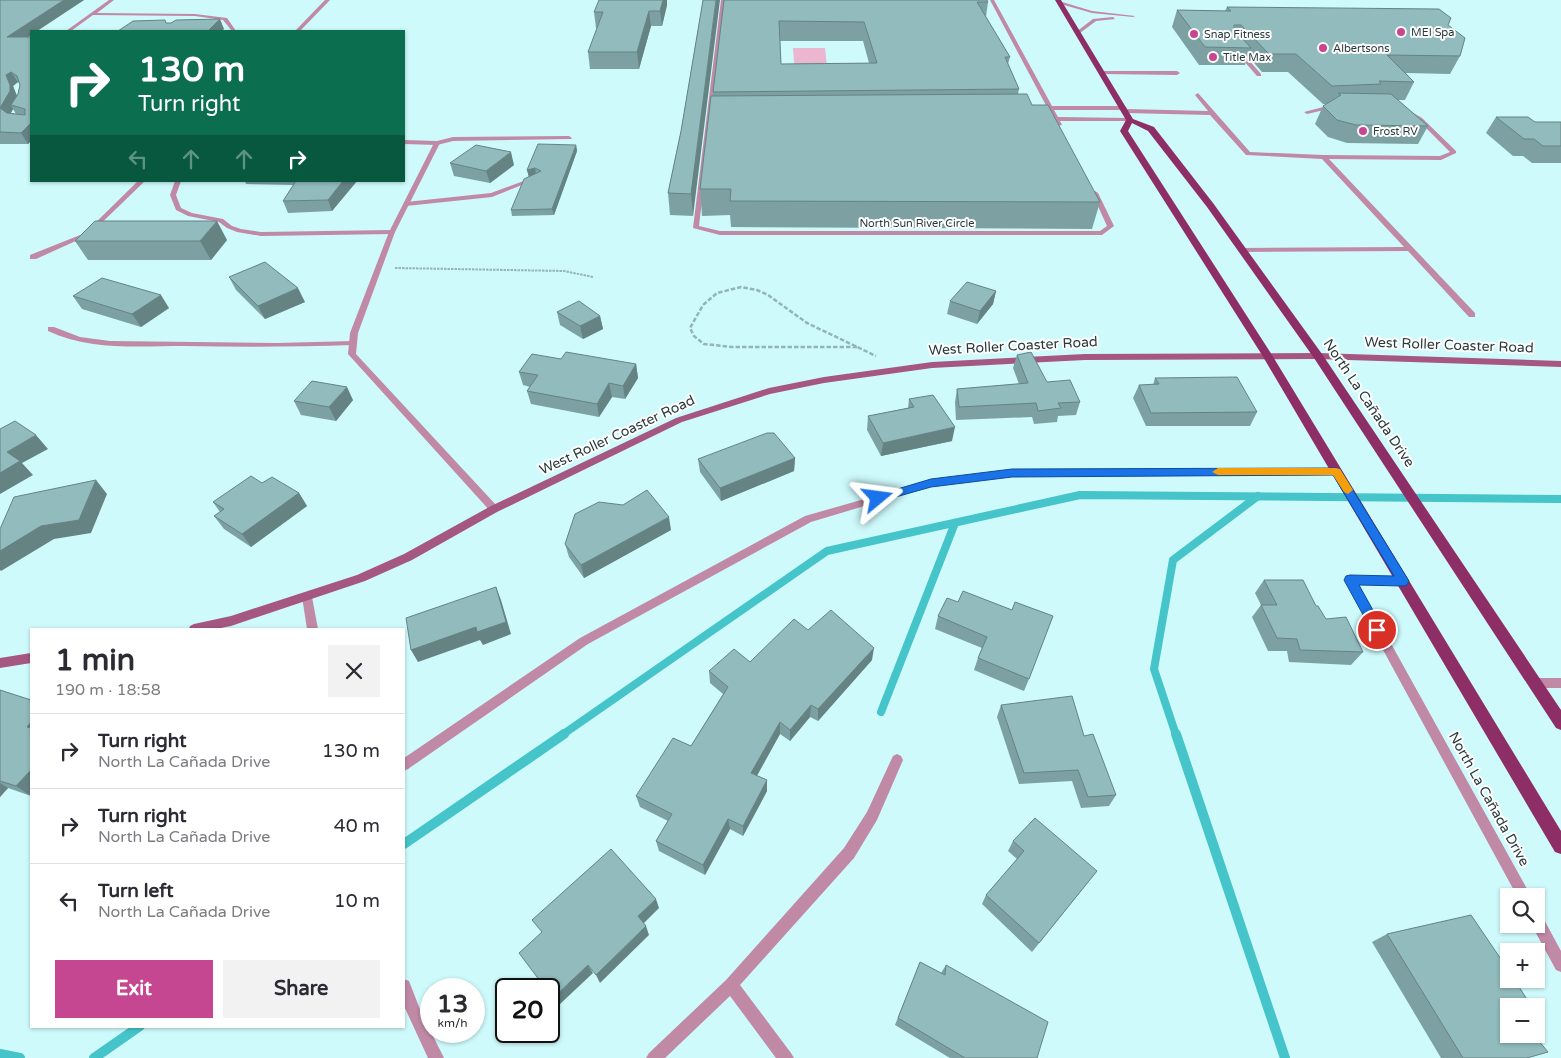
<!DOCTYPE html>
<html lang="en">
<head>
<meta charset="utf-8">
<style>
  :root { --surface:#fff; --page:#f2f2f3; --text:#2b2b33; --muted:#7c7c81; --line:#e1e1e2; --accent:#c54691 }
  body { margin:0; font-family:"Varela Round",sans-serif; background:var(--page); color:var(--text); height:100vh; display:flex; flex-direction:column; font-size:19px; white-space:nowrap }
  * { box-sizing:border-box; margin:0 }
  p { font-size:16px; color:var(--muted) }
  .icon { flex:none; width:28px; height:28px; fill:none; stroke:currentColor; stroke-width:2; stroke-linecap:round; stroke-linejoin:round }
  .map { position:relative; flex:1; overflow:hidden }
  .details { position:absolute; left:30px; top:628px; width:375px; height:400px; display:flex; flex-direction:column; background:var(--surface); border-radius:0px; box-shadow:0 1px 4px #0004 }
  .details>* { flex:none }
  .hud { position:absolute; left:30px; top:30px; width:375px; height:152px; border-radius:0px; box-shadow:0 1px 4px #0004; background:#0b6e4f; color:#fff; overflow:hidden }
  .buttons { position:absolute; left:1500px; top:888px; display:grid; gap:10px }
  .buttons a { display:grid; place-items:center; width:45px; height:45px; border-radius:0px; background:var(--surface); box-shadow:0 1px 4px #0004; font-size:25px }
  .speed { position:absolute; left:420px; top:978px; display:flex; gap:10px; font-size:25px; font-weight:700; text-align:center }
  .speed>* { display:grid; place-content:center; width:65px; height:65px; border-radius:50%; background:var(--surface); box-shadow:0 1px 4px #0004; line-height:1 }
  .speed small { font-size:12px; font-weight:400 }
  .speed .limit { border:2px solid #111; border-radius:8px; background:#fff; color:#111 }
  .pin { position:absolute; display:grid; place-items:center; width:42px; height:42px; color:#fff; margin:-21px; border:2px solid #fff; border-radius:50%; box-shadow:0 1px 5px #0007 }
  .me { position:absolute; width:55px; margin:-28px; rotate:74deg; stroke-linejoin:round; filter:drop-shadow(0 0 4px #0008) }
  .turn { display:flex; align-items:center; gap:18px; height:105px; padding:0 25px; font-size:22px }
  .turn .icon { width:65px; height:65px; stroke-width:2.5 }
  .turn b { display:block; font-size:35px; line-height:42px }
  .lanes { display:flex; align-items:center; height:48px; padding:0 25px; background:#0003; justify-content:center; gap:25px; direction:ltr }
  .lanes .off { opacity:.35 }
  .round { display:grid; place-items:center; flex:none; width:52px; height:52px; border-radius:0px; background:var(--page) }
  .head { display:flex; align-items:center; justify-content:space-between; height:85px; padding:0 25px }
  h1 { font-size:30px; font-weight:700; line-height:38px }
  .primary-button { display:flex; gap:10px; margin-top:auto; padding:10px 25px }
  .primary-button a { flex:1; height:58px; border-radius:0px; background:var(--accent); color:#fff; font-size:20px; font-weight:700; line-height:58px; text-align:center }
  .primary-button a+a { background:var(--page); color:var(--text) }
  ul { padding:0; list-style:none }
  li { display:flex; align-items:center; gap:15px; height:75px; padding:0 25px; border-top:1px solid var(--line) }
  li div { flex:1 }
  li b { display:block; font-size:19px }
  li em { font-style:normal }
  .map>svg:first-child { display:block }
  .green { fill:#ecb6d0 }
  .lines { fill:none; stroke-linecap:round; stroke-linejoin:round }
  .stream-far1 { stroke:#45c4c9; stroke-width:8 }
  .stream { stroke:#45c4c9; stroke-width:10 }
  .path-far1 { stroke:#93b5b7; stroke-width:2; stroke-dasharray:2.5 1; stroke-linecap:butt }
  .path { stroke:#93b5b7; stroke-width:2.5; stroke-dasharray:4.5 2; stroke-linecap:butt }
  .lane { fill:#c089a5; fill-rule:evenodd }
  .street { fill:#c089a5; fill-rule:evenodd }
  .secondary { fill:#a55681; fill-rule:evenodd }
  .primary { fill:#8e2e67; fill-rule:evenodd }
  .wall { fill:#7da1a2; fill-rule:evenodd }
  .shaded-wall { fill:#668384 }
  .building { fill:#91bbbc; stroke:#668384; fill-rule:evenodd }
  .route { fill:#1a73e8; stroke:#114b97 }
  .slow { fill:#f59e0b }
  .poi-dot { fill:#c54691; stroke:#fdfdfd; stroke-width:2 }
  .labels { text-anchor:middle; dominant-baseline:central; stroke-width:4; stroke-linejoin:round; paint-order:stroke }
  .far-poi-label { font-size:11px; fill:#293a3b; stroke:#fdfdfd; text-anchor:start }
  .far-street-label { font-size:11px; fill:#293a3b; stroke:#fdfdfd }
  .street-label { font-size:14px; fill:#293a3b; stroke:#fdfdfd }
</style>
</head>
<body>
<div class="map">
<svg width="1561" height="1058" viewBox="0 0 1561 1058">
  <rect width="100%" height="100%" fill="#cefafc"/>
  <path class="green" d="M793,48H825L828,76L795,77Z"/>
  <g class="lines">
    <g class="stream-far1">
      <path d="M881,712L955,523"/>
      <path d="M562,735L827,551L1080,495L1561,499"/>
      <path d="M1176,735L1154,669L1173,560L1258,496"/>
    </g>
    <g class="stream">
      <path d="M1176,734L1285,1058"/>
      <path d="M404,844L564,734"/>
      <path d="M0,1054L20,1058"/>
      <path d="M94,1058L140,1026"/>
    </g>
    <path class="path-far1" d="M395,268L564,271L593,277"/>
    <path class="path" d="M857,347H732L704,344L694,336L690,328L703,305L717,293L741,287L757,290L768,295L807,323L876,356"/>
    <g class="lane">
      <path d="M109,0H114L97,13L195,14L227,18L236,31H232L223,20L195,16L93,15L71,31H66Z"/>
      <path d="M1059,1L1092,11L1135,16L1133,17L1092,13L1057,3Z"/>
      <path d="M1113,17L1115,19L1096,21L1080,33L1076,32L1093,19Z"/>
      <path d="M1236,50H1240L1261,74V76H1257L1236,52Z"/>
      <path d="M1103,71H1177L1180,73L1177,75L1101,74V72Z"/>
      <path d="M1198,93L1250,152L1324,155L1440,156L1450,152L1418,120L1403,111L1408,110L1422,118L1456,151V153L1441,160L1329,159L1475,313V317H1469L1408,251L1239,252L1238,250L1242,248L1404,247L1322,159L1246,155L1210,115L1126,113L1123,111L1126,109L1208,111L1195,95Z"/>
      <path d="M1335,104L1338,106L1337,107L1307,114L1304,112Z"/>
      <path d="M569,136L572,138L571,139L453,141L437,145L404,144V140L437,141L453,137Z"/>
      <path d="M532,178L537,179L492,197L406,206L403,204L406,202L491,193Z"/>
      <path d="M175,181H181L176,195L181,208L192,213L223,219L232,226L241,229L261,232L392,230L395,232L392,234L261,236L237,232L227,228L219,222L188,216L176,210L170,195Z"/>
      <path d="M48,327H54L80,337L110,341L278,343L353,341L357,343L353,345C297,347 241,347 184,346C139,346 90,351 48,331Z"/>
      <path d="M1336,469L1341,472L1336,475L1012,476L931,486L811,522L588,644L408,769L404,771V758L580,638L805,516L931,480L1012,470Z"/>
    </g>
    <g class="street">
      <path d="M325,0H330L300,31H295Z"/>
      <path d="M721,0H725L699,226L720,231H1100L1107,226L1092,193L1095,191L1098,193L1114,226L1102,235H720L693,228Z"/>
      <path d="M990,0H994L1052,106H1124L1127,108L1124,110H1054L1058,117L1130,118L1132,119V121H1060L1062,125L1057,126Z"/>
      <path d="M437,141L440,143L395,232L358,333L356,354L497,506L499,509L494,513L491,512L348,354L350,333L389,232L434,143Z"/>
      <path d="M138,181H145L89,235L36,259H30V255L85,233Z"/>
      <path d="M1350,576L1407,578L1408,581L1407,584L1403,585L1358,584L1531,896H1517L1345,580L1346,577Z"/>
      <path d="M307,593L311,594L312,597L318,629H307L302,597L303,594Z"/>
      <path d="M1535,678H1561V688H1535L1531,687L1529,683L1531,679Z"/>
      <path d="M897,754L901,756L903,760L877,820L854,858L740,985L791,1053L794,1058H776L730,996L665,1058H646L649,1053L726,980L844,848L867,812L893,756Z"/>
      <path d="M1536,912L1541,914L1561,951V972L1556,970L1531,924H1536Z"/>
      <path d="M404,979L409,981L421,1012L444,1058H428L404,1006Z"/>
    </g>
    <g class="secondary">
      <path d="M1318,353L1561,361V367L1318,359L1085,360L932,368L824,383L770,394L682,422L497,512L412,560L365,581L231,626L216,629H189L190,626L194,624L231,616L357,575L404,554L491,506L676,418L769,388L824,377L932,362L1085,354Z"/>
      <path d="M31,653V663L0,668V658Z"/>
    </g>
    <path class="primary" d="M1055,0H1061L1133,119L1154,127L1213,203L1322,354L1561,710V730L1556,728L1314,358L1207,207L1148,131L1132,123L1128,131L1272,355L1561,831V854L1555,852L1262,355L1120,131L1126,120Z"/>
  </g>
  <g class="wall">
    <path d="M0,0H84L37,31H31V35L28,37H31V141L28,144H0ZM18,82L20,85L17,96L13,86ZM13,109L16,114L11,113Z"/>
    <path d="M703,0L693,216L670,215L668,193L681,131Z"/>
    <path d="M724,0L988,2L986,17L1010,57L1008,64L1019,89L1018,94L1032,105L1100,202L1092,229L731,227L730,215L702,216L700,189L713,96V92ZM780,41H863L869,63L781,64Z"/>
    <path d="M667,5L662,26H651L639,69H590L588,52L597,28H596L594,12Z"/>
    <path d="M1227,7L1448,25L1460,56L1450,74L1406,73L1414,82L1405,100H1398L1428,126L1418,144L1347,143L1328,137L1315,124L1323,106L1327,104H1323L1288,72H1262L1248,56L1245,65H1199L1172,27L1177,10L1225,11Z"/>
    <path d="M1496,117L1535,122H1561V163H1532L1523,156H1513L1486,133Z"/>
    <path d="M576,145L577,151L554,215L512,216L511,210L529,177L527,170Z"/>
    <path d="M450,163L514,165L490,183L454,176Z"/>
    <path d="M245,181H357L332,211L288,213L283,201L293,185L246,184Z"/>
    <path d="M227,240L211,260H88L75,241Z"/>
    <path d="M229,277L305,302L265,319L236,290Z"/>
    <path d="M996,291L993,304L977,324L947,314L950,301Z"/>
    <path d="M73,296L169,308L141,327L82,309Z"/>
    <path d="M557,312L600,316L603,329L583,339L560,325Z"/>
    <path d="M1017,355L1047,382L1080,402L1076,415L1058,416L1057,422L1034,424L1032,417L956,420L955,402L957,389L1019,384L1013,368Z"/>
    <path d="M561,359L636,364L638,378L625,399L612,397L599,417L531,404L527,391L530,387L523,385L519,372Z"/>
    <path d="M1155,378L1257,412L1250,426H1146L1133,398L1139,385H1153Z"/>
    <path d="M909,399L952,441L881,456L867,430L868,416L908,408Z"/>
    <path d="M353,400L336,421L301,415L294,401Z"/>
    <path d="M795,458L794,471L721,501L700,472L698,459Z"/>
    <path d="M262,483L299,493L307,506L251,547L224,529L214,516L220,512L213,502Z"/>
    <path d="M671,530L584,578L569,557L565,544Z"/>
    <path d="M1264,580L1326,619L1363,652L1351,665L1289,662L1287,651H1268L1252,617L1261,605L1255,593Z"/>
    <path d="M958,602L1029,679L1024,691L974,670L978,658L982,648L935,629L938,616Z"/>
    <path d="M808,630L872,660L818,721L810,717L790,741L780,734L757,776L767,780V791L743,836L730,829L705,875L659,851L656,841L668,821L640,807L636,796L691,746L723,694L710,683L709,671L750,662Z"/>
    <path d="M0,690L31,700V796L8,788L0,797Z"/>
    <path d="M1001,705L1084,736L1116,795L1109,806L1081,808L1072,781L1019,784L997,717Z"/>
    <path d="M1013,841L1097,871L1032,952L982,904L986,895L1017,859L1008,851Z"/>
    <path d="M1387,934L1528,1001L1514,1006H1509L1528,1058H1441L1372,942Z"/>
    <path d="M920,962L941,973L946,965L1037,1058H950L895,1025Z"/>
  </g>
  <g class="shaded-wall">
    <path d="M64,0H84L37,31H31V35L13,47L7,37Z"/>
    <path d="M663,0H667V5L662,26L660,11Z"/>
    <path d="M716,0H720L693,216L691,194Z"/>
    <path d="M649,11L651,26L639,69L637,52Z"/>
    <path d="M220,19L224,29L222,31H208Z"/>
    <path d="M11,72L18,82L13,86L17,96L11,105L13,109L8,118L0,108L6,75Z"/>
    <path d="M31,123V141L28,144L21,133Z"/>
    <path d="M576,145L577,151L554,215L552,209Z"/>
    <path d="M511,152L514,165L490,183L486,171Z"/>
    <path d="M535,168L536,174L529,177L527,170Z"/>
    <path d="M343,181H357L332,211L328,200Z"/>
    <path d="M217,221L227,240L211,260L200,241Z"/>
    <path d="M298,288L305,302L265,319L258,306Z"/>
    <path d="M996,291L993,304L977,324L980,311Z"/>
    <path d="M161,295L169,308L141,327L132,314Z"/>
    <path d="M600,316L603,329L583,339L580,326Z"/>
    <path d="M636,364L638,378L625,399L623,386Z"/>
    <path d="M609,383L612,397L599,417L597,404Z"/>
    <path d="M347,387L353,400L336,421L329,407Z"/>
    <path d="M955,427L952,441L881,456L883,443Z"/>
    <path d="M36,435L48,449L22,463L33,475L0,494V473L7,452Z"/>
    <path d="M795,458L794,471L721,501L720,488Z"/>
    <path d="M96,480L107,494L91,533L54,539L1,571L0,570V551Z"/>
    <path d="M299,493L307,506L251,547L242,534Z"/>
    <path d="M669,517L671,530L584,578L581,565Z"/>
    <path d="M496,587L501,600L511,634L483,645L480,640L418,662L411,650Z"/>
    <path d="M874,648L872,660L818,721V709Z"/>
    <path d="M811,705L810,717L790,741V730Z"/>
    <path d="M31,722V730L27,727Z"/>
    <path d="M780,722V734L752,784L751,773Z"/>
    <path d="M31,770V796L16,786Z"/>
    <path d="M767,780V791L743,836V826Z"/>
    <path d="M0,783L8,788L0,797Z"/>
    <path d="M728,819L730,829L705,875L703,865Z"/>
    <path d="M656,899L659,908L642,925L638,916Z"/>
    <path d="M646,926L649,935L600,983L596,975Z"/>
    <path d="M588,965L593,973L559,1005L553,998Z"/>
  </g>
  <g class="building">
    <path d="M0,0H64L7,37H31V123L21,133L0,132ZM11,72L17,76L20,85L18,94L11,105L25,109V115L7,113L0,108L10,91V85L6,75Z"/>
    <path d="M599,0H663L660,11H649L637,52H588L603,12H594Z"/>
    <path d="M703,0H716L691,194L668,193L681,131Z"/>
    <path d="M724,0H987L988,2H977L1010,57H1005L1019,89L713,92ZM779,21L864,22L877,63L781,64Z"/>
    <path d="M1227,7L1439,9L1451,18L1448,25L1465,38L1460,56L1387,55L1414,82L1379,81L1381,84L1332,86L1296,54H1269L1241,25H1234V29L1251,48L1205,47L1177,10L1231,11Z"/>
    <path d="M220,19L208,31H118L133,21L165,20L166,23H171L176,20Z"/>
    <path d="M1338,93L1391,94L1428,126L1356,125L1337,120L1323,106L1341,95Z"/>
    <path d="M1027,94L1032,105H1048L1100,202L730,201L731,189H700L711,96Z"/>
    <path d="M1496,117H1528L1535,122H1561V146H1543L1534,139H1524Z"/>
    <path d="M538,144L576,145L552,209L511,210L524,179L541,171L535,168L527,170Z"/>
    <path d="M476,145L511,152L486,171L450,163Z"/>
    <path d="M296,181H343L328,200L283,201Z"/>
    <path d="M95,221H217L200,241H75Z"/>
    <path d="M265,262L298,288L258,306L229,277Z"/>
    <path d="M102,278L161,295L132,314L73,296Z"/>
    <path d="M967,282L996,291L980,311L950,301Z"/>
    <path d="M579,301L600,316L580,326L557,312Z"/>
    <path d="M566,352L636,364L623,386L609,383L597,404L527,391L538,375L519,372L532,354L561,359Z"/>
    <path d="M1031,352L1047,382L1070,380L1080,402L1058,403L1061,408L1038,411L1036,403L959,407L957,389L1028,383L1017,355Z"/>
    <path d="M1237,377L1257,412L1151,413L1139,385L1159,384L1155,378Z"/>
    <path d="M312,381L347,387L329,407L294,401Z"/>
    <path d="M933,395L955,427L883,443L868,416L914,407L909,399Z"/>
    <path d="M15,421L36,435L7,452L20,461L0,473V429Z"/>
    <path d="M767,433H774L795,458L720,488L698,459Z"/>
    <path d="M251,476L262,483L272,477L299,493L242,534L214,516L224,509L213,502Z"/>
    <path d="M96,480L79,520L41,526L0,551V529L14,497Z"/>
    <path d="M647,490L669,517L581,565L565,544L575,514L599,502L623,505Z"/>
    <path d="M1264,580H1303L1316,606H1318L1326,619L1346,617L1363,652L1300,650L1297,639L1277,638L1261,605H1277Z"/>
    <path d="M496,587L506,622L477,632L476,627L411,650L406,618Z"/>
    <path d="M963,591L1012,610L1015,602L1053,616L1029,679L978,658L987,637L938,616L947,598L958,602Z"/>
    <path d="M831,610L874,648L818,709L811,705L790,730L780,722L751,773L767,780L743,826L728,819L703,865L656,841L672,814L636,796L673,738L691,746L728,687L709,671L734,649L750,662L794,619L808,630Z"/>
    <path d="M0,690L31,700V722L27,727L31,728V770L16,786L0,781Z"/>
    <path d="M1072,696L1084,736L1093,734L1116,795L1088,797L1078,770L1024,773L1001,705Z"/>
    <path d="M1035,818L1097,871L1039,943L986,895L1024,851L1013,841Z"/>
    <path d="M611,849L656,899L638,916L646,926L596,975L588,965L553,998L549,992V989H546L519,953L542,932L532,920Z"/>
    <path d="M1471,915L1509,971V979H1514L1528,1001L1508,1003L1511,1006H1509V1034H1533L1548,1052L1527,1058H1463L1387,934Z"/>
    <path d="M920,962L945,975L946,965L1048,1022L1037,1058H965L898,1018Z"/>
  </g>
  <path class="route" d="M1336,468L1340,469L1409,581L1407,585L1403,586L1359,585L1384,630L1382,633L1377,635L1373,633L1344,580L1346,576L1350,575L1394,576L1333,475L1012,477L931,487L878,502L873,498L874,496L931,479L1012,469Z"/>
  <path class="slow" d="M1218,468H1336L1340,469L1353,490L1348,494L1344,492L1333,475H1218L1212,472Z"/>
  <g class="poi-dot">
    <circle cx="1401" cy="32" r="5"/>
    <circle cx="1194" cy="34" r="5"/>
    <circle cx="1323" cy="48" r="5"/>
    <circle cx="1213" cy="57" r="5"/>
    <circle cx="1363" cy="131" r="5"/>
  </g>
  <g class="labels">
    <g class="far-poi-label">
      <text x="1411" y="32">MEI Spa</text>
      <text x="1204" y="34">Snap Fitness</text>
      <text x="1333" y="48">Albertsons</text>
      <text x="1223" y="57">Title Max</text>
      <text x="1373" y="131">Frost RV</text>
    </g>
    <g class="far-street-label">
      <text x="917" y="223">North Sun River Circle</text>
    </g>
    <g class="street-label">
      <text transform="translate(1449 345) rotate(2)">West Roller Coaster Road</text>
      <text transform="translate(1013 346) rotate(-3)">West Roller Coaster Road</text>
      <text transform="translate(1369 403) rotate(56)">North La Cañada Drive</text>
      <text transform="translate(617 435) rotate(-25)">West Roller Coaster Road</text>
      <text transform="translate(1489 799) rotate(61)">North La Cañada Drive</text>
    </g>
  </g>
</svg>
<div class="buttons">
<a><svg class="icon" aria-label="search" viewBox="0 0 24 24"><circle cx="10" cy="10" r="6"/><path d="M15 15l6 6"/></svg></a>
<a>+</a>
<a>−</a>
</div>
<div class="speed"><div>13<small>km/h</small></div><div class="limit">20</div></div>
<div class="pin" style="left:1377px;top:630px;background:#d93025"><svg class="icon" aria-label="arrive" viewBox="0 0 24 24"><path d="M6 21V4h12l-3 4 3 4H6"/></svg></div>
<svg class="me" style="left:878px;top:498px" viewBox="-20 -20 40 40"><path d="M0-17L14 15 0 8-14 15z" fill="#1a73e8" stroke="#fff" stroke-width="4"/></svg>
<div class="hud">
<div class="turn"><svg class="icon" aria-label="right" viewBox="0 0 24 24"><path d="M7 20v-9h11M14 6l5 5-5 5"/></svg><div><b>130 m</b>Turn right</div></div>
<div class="lanes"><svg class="icon off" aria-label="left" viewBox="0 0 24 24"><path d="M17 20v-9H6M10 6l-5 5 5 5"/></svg><svg class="icon off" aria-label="ahead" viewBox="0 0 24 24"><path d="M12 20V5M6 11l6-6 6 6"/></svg><svg class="icon off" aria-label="ahead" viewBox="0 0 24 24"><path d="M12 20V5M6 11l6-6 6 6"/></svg><svg class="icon" aria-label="right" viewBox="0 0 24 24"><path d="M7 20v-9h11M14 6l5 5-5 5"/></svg></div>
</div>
<section class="details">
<div class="head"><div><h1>1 min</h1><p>190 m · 18:58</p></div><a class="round"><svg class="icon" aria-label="close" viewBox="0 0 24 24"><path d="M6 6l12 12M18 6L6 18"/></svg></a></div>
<ul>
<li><svg class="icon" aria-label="right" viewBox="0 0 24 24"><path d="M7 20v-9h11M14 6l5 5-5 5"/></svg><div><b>Turn right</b><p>North La Cañada Drive</p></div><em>130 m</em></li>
<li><svg class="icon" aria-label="right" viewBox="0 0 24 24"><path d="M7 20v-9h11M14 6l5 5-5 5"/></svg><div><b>Turn right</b><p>North La Cañada Drive</p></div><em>40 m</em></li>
<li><svg class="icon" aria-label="left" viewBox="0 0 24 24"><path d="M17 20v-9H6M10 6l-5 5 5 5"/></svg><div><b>Turn left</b><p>North La Cañada Drive</p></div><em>10 m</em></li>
</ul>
<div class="primary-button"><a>Exit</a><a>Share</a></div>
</section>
</div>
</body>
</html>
